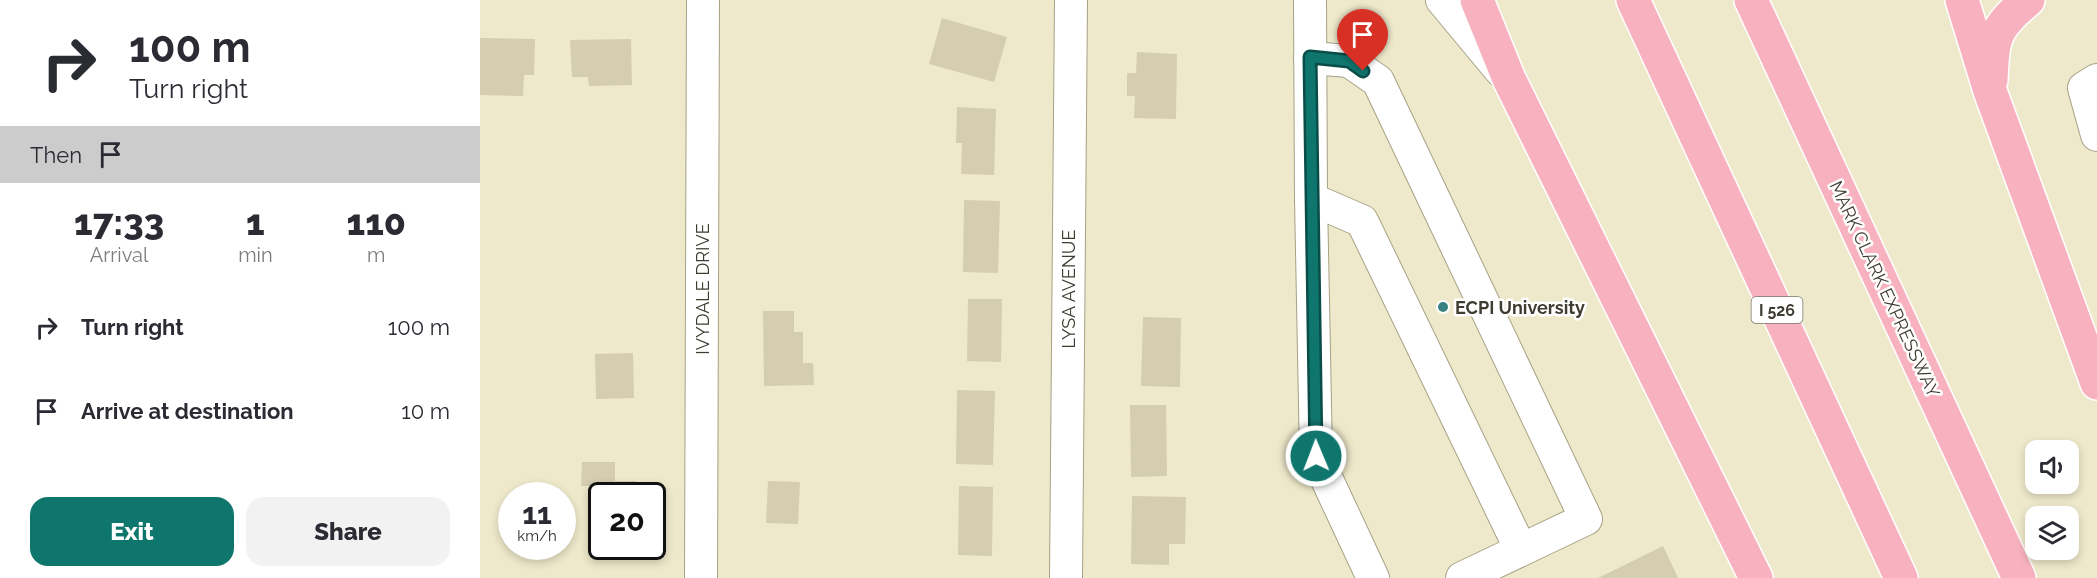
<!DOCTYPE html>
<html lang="en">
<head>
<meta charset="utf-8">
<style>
  :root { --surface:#fff; --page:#f2f2f3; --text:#2b2b33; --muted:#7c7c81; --accent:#0f766e }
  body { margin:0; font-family:Raleway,sans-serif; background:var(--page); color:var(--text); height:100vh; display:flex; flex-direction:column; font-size:22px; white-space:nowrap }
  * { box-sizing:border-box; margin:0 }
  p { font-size:20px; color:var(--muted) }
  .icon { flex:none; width:33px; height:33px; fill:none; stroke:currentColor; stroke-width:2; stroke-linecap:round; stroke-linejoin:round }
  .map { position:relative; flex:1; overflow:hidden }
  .details { display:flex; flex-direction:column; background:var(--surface); width:480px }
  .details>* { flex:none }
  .top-card { background:#fff; color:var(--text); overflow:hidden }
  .tools { position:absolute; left:1545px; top:440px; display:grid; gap:12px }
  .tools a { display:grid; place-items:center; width:54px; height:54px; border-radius:12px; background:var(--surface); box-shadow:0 3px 9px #0003; font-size:30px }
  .speed { position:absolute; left:18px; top:482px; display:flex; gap:12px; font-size:30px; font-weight:700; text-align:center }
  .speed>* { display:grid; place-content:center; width:78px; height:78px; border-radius:50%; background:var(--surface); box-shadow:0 3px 9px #0003; line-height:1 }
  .speed small { font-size:15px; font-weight:400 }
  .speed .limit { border:3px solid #111; border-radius:9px; background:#fff; color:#111 }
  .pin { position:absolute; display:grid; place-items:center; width:51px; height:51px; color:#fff; margin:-62px -26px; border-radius:50% 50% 50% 0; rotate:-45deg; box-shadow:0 0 6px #0007 }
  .pin .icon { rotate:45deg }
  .me { position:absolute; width:66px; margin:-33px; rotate:359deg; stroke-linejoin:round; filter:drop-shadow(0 0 4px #0008) }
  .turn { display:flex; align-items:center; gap:21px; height:126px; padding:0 30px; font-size:27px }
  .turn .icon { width:78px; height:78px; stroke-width:2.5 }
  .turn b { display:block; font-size:42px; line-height:51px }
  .then { display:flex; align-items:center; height:57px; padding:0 30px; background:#0003; gap:12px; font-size:22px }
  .eta { display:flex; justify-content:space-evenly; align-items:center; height:102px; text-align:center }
  .eta b { font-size:36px; font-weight:800; line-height:42px }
  .button { display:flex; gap:12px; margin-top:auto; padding:12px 30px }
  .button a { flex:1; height:69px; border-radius:18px; background:var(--accent); color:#fff; font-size:24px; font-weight:800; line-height:69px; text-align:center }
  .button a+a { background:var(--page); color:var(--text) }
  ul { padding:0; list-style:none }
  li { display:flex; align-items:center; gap:18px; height:84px; padding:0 30px }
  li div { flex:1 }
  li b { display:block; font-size:22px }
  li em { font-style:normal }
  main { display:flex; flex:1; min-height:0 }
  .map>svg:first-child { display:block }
  .building { fill:#d4cdb0 }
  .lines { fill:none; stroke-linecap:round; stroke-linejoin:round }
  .minor-casing { stroke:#a7a185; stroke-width:34 }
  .highway-casing { stroke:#fff; stroke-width:36 }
  .minor { stroke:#fff; stroke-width:32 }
  .highway { stroke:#f8b2bf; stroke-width:33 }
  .route-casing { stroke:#0a4d48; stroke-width:15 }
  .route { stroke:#0f766e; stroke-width:10 }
  .poi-dot { fill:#3b8383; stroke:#fff; stroke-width:2 }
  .labels { text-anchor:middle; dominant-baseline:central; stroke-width:5; stroke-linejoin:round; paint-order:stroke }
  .shield { fill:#fff; stroke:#79776f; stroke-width:1.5 }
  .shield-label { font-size:16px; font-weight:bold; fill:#3f3d31 }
  .street-label { font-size:18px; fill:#3f3d31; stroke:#fff }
  .poi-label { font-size:18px; font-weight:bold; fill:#3f3d31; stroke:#fff; text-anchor:start }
</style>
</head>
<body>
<main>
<section class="details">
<div class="top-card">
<div class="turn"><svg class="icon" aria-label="right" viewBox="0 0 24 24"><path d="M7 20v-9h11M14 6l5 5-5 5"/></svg><div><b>100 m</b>Turn right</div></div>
<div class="then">Then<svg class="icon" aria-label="arrive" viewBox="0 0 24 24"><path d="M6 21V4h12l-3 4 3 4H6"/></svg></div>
</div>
<div class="eta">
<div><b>17:33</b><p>Arrival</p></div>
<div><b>1</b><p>min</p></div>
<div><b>110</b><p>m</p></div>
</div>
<ul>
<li><svg class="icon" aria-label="right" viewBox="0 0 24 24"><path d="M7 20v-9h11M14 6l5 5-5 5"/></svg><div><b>Turn right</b></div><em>100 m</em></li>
<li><svg class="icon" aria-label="arrive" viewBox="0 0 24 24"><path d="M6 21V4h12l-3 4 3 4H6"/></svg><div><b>Arrive at destination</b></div><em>10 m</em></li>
</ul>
<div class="button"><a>Exit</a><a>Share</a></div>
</section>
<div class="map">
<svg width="1617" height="578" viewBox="0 0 1617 578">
  <rect width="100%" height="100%" fill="#efe9cb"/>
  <g class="building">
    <path d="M462,18L527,37L514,82L449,64Z"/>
    <path d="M0,38L55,39L54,75H44L43,96L0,95Z"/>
    <path d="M151,39L152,85L109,86L108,77H92L90,40Z"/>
    <path d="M657,52L697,54L696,119L654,118L655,96H647V73H656Z"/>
    <path d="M477,107L516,109L514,175L481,174L482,143H476Z"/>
    <path d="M484,200L520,201L518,273L483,272Z"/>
    <path d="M488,299H522L521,362L487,361Z"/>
    <path d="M283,311H314V332H323V363H333L334,385L284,386Z"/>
    <path d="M663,317L701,318L700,387L661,386Z"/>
    <path d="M153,353L154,398L116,399L115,354Z"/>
    <path d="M477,390L515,391L513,465L476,464Z"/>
    <path d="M650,405H686L687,476L651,477Z"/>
    <path d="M102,462H135V481H156L155,495H122V538L117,537L118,486H101Z"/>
    <path d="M288,481L320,482L318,524L286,523Z"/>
    <path d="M479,486L513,487L512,556L478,555Z"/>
    <path d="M652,496L706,497L705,544H689V565L651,564Z"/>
    <path d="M1183,546L1198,578H1118Z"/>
  </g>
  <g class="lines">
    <defs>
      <g id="minor">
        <path d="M830,0L831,199L836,456L893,578"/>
        <path d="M962,0L1021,71"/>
        <path d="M830,58L869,61L898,81L1106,519L1041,550"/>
        <path d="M1617,80L1604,88L1617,135"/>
        <path d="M831,199L882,221L1041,550L982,578"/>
        <path d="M221,578L223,0"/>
        <path d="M586,578L591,0"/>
      </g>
      <g id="highway">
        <path d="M997,0L1029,79L1276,578"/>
        <path d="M1153,0L1421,578"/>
        <path d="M1271,0L1539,578"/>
        <path d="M1482,0L1510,91L1617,383"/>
        <path d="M1511,80C1513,37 1514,28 1548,0"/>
      </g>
    </defs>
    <use href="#minor" class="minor-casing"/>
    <use href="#highway" class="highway-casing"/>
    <use href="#minor" class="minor"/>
    <use href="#highway" class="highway"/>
  </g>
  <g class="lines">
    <defs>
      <path id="route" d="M836,456L830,57L869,61L883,71"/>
    </defs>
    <use href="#route" class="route-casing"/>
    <use href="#route" class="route"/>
  </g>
  <circle class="poi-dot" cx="963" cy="307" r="6"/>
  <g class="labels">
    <rect class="shield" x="1271.5" y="297" width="51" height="26" rx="4.5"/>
    <g class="shield-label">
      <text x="1297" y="310">I 526</text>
    </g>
    <g class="street-label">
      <text transform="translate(222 289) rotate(-90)">IVYDALE DRIVE</text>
      <text transform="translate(588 289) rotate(-90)">LYSA AVENUE</text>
      <text transform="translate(1405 289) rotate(65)">MARK CLARK EXPRESSWAY</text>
    </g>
    <g class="poi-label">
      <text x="975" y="307">ECPI University</text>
    </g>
  </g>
</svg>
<div class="tools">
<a><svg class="icon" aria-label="sound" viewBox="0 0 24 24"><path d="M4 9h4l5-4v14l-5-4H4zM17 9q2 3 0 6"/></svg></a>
<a><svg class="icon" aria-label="layers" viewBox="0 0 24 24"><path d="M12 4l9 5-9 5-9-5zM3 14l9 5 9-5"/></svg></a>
</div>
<div class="speed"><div>11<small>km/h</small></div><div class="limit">20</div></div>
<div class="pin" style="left:883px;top:71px;background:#d93025"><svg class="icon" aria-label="arrive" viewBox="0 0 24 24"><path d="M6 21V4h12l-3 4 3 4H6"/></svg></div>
<svg class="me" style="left:836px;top:456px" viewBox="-20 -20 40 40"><circle r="17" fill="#0f766e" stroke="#fff" stroke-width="3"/><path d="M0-11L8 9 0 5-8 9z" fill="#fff"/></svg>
</div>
</main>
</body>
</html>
